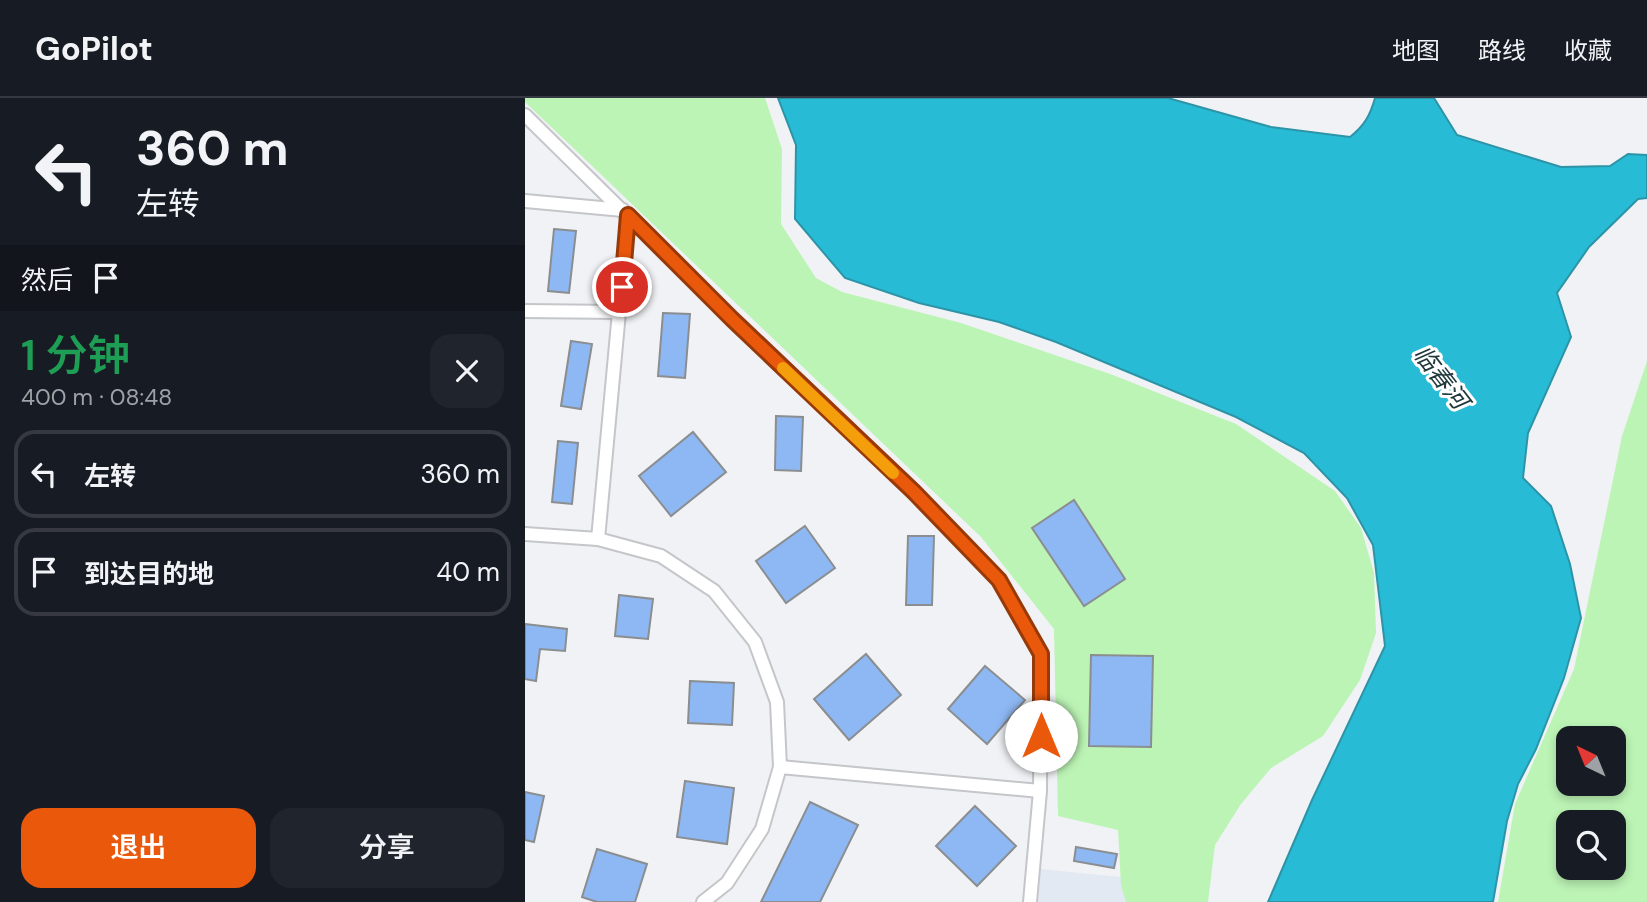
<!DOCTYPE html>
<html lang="zh">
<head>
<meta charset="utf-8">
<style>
  :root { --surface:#171b24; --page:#20242c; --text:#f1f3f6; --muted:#9ea1a6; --line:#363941; --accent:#ea580c }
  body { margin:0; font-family:"DM Sans","Noto Sans SC",sans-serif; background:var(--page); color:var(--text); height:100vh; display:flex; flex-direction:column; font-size:26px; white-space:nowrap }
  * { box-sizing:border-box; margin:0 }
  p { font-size:23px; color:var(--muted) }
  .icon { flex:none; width:38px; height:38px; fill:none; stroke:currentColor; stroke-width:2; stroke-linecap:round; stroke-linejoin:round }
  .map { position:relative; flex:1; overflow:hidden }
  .drawer { display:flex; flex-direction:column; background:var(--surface); width:525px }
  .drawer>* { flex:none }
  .hud { background:#171b24; color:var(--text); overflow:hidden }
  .needle { width:46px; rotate:317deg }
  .controls { position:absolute; left:1031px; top:628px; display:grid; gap:14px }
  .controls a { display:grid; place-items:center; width:70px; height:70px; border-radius:14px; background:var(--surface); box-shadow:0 4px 10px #0003; font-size:35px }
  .pin { position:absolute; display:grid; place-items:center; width:60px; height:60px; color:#fff; margin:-30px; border:4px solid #fff; border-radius:50%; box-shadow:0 2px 7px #0007 }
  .me { position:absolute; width:77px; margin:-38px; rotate:0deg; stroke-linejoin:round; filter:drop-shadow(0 0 5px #0008) }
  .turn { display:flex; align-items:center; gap:24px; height:147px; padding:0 21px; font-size:32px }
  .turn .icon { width:91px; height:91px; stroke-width:2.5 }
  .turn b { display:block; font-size:49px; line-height:60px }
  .then { display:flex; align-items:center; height:66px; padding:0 21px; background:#0003; gap:14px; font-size:26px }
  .round { display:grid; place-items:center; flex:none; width:74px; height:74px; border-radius:21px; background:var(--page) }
  .head { display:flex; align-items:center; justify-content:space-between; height:119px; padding:0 21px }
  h1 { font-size:42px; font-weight:600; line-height:52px; color:#1e9e55 }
  .action { display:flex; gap:14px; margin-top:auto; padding:14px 21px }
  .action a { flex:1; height:80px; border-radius:21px; background:var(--accent); color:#fff; font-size:28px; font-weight:600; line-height:80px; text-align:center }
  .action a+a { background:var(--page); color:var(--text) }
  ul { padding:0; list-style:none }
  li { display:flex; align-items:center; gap:21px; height:88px; margin:0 14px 10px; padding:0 7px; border:4px solid var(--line); border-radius:21px }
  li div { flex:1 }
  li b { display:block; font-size:26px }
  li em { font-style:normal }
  header { display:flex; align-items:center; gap:42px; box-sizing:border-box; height:98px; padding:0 35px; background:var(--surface); border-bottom:2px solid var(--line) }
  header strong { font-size:33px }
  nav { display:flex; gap:38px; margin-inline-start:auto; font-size:24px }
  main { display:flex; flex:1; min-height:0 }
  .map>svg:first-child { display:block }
  .built { fill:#e3e9f3 }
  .green { fill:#bcf4b5; fill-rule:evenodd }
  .water { fill:#28bbd6; stroke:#2d94a7; stroke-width:2 }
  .building { fill:#8eb8f3; stroke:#8b8e90; stroke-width:2 }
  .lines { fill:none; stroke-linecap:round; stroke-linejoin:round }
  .minor-casing { stroke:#c4c6c9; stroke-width:16 }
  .minor { stroke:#fff; stroke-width:12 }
  .route-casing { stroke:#983908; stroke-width:18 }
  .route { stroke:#ea580c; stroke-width:12 }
  .slow { stroke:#f59e0b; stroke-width:12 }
  .labels { text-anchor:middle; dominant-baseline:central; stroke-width:6; stroke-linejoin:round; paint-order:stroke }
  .water-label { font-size:24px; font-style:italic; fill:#20373c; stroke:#fff }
</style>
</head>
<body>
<header>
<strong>GoPilot</strong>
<nav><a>地图</a><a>路线</a><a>收藏</a></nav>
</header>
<main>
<section class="drawer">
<div class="hud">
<div class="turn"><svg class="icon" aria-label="left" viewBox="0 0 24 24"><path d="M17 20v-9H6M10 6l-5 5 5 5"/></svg><div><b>360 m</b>左转</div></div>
<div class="then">然后<svg class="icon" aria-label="arrive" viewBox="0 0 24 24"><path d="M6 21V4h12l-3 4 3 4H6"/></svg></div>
</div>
<div class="head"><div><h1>1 分钟</h1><p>400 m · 08:48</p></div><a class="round"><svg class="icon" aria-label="close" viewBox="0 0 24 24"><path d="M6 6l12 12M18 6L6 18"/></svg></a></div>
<ul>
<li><svg class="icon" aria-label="left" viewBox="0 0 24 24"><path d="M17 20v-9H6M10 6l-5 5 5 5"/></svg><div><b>左转</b></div><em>360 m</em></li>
<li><svg class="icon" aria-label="arrive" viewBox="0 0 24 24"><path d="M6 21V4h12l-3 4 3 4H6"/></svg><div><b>到达目的地</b></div><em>40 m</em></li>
</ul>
<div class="action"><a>退出</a><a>分享</a></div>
</section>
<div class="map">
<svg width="1122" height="804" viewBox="0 0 1122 804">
  <rect width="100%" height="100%" fill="#f0f2f5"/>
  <path class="built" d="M516,771L635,783L632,804H513Z"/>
  <g class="green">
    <path d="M0,0H240L257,51L256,126L291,180L317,194L436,225L588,277L711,326L810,393L836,430L849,475L851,535L835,582L798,638L746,670L716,706L690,747L683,804H601L596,788L593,732L533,718L529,531L456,439L0,4Z"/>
    <path d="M1122,263V804H973L990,706L1049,571L1097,338ZM1043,640H1088V686H1043ZM1043,724H1088V770H1043Z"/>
  </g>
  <path class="water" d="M253,0H643L746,29L825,39C839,28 845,18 850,0H909L932,37L1036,69L1085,68L1103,56L1122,57V100L1113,101L1064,149L1032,195L1046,239L1003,335L998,380L1026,408L1045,466L1056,520L1039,580L1011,651L993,686L982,723L968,804H743L787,702L860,548L848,447L822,400L779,355L711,319L531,244L474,224L394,205L320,180L270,121L271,47Z"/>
  <g class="building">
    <path d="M29,131L51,133L44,195L23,193Z"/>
    <path d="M138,215L165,216L160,280L133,278Z"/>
    <path d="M46,243L67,246L56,311L36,308Z"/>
    <path d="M251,318L278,319L276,373L250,372Z"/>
    <path d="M168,334L201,374L146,418L114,378Z"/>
    <path d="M33,343L53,345L47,406L27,404Z"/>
    <path d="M549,402L600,481L559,508L507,430Z"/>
    <path d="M280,428L310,470L261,505L231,463Z"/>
    <path d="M383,438H409L407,507H381Z"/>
    <path d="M94,497L128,501L123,541L90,538Z"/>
    <path d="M0,526L42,531L40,553L15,551L11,583L0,581Z"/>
    <path d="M341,556L376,597L324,642L289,601Z"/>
    <path d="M566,557L628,558L626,649L564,648Z"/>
    <path d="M460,568L500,602L462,646L423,611Z"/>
    <path d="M165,583L209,585L207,627L163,625Z"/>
    <path d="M160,683L209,690L202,746L152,739Z"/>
    <path d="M0,694L19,698L9,744L0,742Z"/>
    <path d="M285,704L333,727L295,804H236Z"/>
    <path d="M450,708L491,748L452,788L411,748Z"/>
    <path d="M551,749L592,756L589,770L549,763Z"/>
    <path d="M72,751L122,766L110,804H72L57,799Z"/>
  </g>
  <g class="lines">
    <defs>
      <g id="minor">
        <path d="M0,17L207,221L389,394L474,483L516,556L515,693L505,804"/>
        <path d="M0,103L98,112"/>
        <path d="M0,213L94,214"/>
        <path d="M0,436L73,441L136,458L189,493L230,544L252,604L255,669L237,731L202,785L178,804"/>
        <path d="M73,441L103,117"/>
        <path d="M255,669L515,693"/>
      </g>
    </defs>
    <use href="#minor" class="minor-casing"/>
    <use href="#minor" class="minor"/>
  </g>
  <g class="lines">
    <defs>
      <path id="route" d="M97,189L103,117L207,221L389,394L474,482L516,556V638"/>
    </defs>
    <use href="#route" class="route-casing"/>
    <use href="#route" class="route"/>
    <path class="slow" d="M258,270L368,375"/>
  </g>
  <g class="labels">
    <g class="water-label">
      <text transform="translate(916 279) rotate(52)">临春河</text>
    </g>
  </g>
</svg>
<div class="controls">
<a><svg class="needle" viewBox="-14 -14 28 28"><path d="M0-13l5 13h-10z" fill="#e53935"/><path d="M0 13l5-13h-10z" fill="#9ea1a6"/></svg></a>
<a><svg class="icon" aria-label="search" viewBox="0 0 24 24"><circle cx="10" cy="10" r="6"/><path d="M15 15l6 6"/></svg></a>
</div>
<div class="pin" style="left:97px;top:189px;background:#d93025"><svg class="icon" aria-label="arrive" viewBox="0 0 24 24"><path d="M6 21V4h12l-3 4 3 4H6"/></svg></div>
<svg class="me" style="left:516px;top:638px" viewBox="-20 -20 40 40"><circle r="19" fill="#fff"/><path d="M0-13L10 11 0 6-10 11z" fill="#ea580c"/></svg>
</div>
</main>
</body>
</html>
